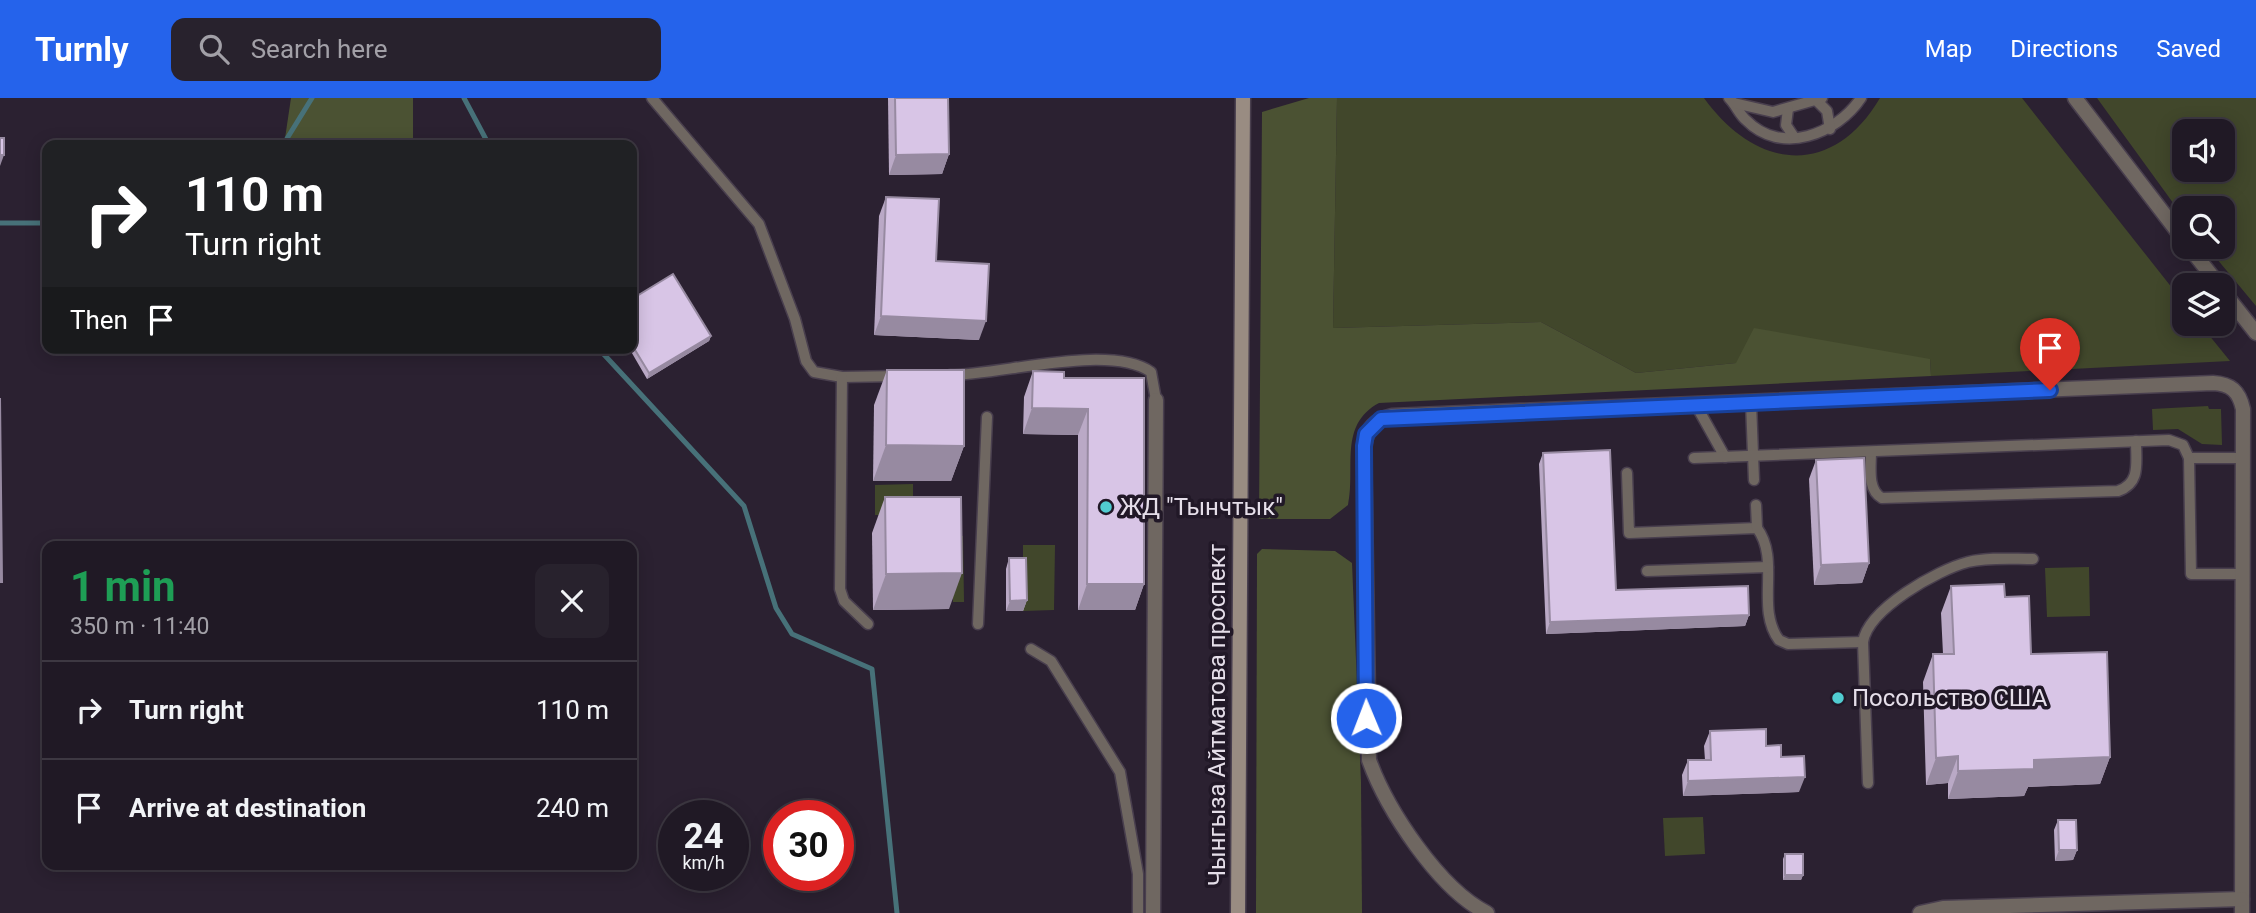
<!DOCTYPE html>
<html lang="en">
<head>
<meta charset="utf-8">
<style>
  :root { --surface:#201925; --page:#28222d; --text:#f1f3f6; --muted:#a2a0a7; --line:#3d3842; --accent:#2563eb }
  body { margin:0; font-family:Roboto,sans-serif; background:var(--page); color:var(--text); height:100vh; display:flex; flex-direction:column; font-size:26px; white-space:nowrap }
  * { box-sizing:border-box; margin:0 }
  p { font-size:23px; color:var(--muted) }
  .icon { flex:none; width:38px; height:38px; fill:none; stroke:currentColor; stroke-width:2; stroke-linecap:round; stroke-linejoin:round }
  .map { position:relative; flex:1; overflow:hidden }
  .details { position:absolute; left:42px; top:443px; width:595px; height:329px; display:flex; flex-direction:column; background:var(--surface); border-radius:14px; box-shadow:0 4px 18px #0003,0 0 0 2px var(--line) }
  .details>* { flex:none }
  .top-card { position:absolute; left:42px; top:42px; width:595px; height:214px; border-radius:14px; box-shadow:0 4px 18px #0003,0 0 0 2px var(--line); background:#202124; color:#fff; overflow:hidden }
  .buttons { position:absolute; left:2172px; top:21px; display:grid; gap:14px }
  .buttons a { display:grid; place-items:center; width:63px; height:63px; border-radius:14px; background:var(--surface); box-shadow:0 4px 18px #0003,0 0 0 2px var(--line); font-size:35px }
  .speed { position:absolute; left:658px; top:702px; display:flex; gap:14px; font-size:35px; font-weight:700; text-align:center }
  .speed>* { display:grid; place-content:center; width:91px; height:91px; border-radius:50%; background:var(--surface); box-shadow:0 4px 18px #0003,0 0 0 2px var(--line); line-height:1 }
  .speed small { font-size:18px; font-weight:400 }
  .speed .limit { border:10px solid #d22; background:#fff; color:#111 }
  .pin { position:absolute; display:grid; place-items:center; width:60px; height:60px; color:#fff; margin:-72px -30px; border-radius:50% 50% 50% 0; rotate:-45deg; box-shadow:0 0 7px #0007 }
  .pin .icon { rotate:45deg }
  .me { position:absolute; width:77px; margin:-38px; rotate:359deg; stroke-linejoin:round; filter:drop-shadow(0 0 5px #0008) }
  .turn { display:flex; align-items:center; gap:24px; height:147px; padding:0 28px; font-size:32px }
  .turn .icon { width:91px; height:91px; stroke-width:2.5 }
  .turn b { display:block; font-size:49px; line-height:60px }
  .then { display:flex; align-items:center; height:66px; padding:0 28px; background:#0003; gap:14px; font-size:26px }
  .round { display:grid; place-items:center; flex:none; width:74px; height:74px; border-radius:14px; background:var(--page) }
  .overview { display:flex; align-items:center; justify-content:space-between; height:119px; padding:0 28px }
  h1 { font-size:42px; font-weight:700; line-height:52px; color:#1e9e55 }
  ul { padding:0; list-style:none }
  li { display:flex; align-items:center; gap:21px; height:98px; padding:0 28px; border-top:2px solid var(--line) }
  li div { flex:1 }
  li b { display:block; font-size:26px }
  li em { font-style:normal }
  header { display:flex; align-items:center; gap:42px; box-sizing:border-box; height:98px; padding:0 35px; background:var(--accent); color:#fff }
  header strong { font-size:33px }
  nav { display:flex; gap:38px; margin-inline-start:auto; font-size:24px }
  .search { width:490px; height:63px; background:var(--page); display:flex; align-items:center; gap:18px; box-sizing:border-box; padding:0 24px; border-radius:14px; color:var(--muted); font-size:26px }
  .map>svg:first-child { display:block }
  .green { fill:#41472b; fill-rule:evenodd }
  .forest { fill:#4b5233 }
  .lines { fill:none; stroke-linecap:round; stroke-linejoin:round }
  .stream { stroke:#477179; stroke-width:5 }
  .service-casing { stroke:#493f4e; stroke-width:13 }
  .minor-casing { stroke:#493f4e; stroke-width:17 }
  .secondary-casing { stroke:#493f4e; stroke-width:17 }
  .service { stroke:#6f6761; stroke-width:10 }
  .minor { stroke:#6f6761; stroke-width:14 }
  .secondary { stroke:#998c82; stroke-width:14 }
  .wall { fill:#baa9c6 }
  .shaded-wall { fill:#978aa1 }
  .building { fill:#d8c5e6; stroke:#978aa1; stroke-width:2 }
  .route-casing { stroke:#184099; stroke-width:18 }
  .route { stroke:#2563eb; stroke-width:12 }
  .poi-dot { fill:#51ccd1; stroke:#211827; stroke-width:2.5 }
  .labels { text-anchor:middle; dominant-baseline:central; stroke-width:7; stroke-linejoin:round; paint-order:stroke }
  .poi-label { font-size:24px; fill:#e5dee9; stroke:#211827; text-anchor:start }
  .street-label { font-size:24px; fill:#e5dee9; stroke:#211827 }
</style>
</head>
<body>
<header>
<strong>Turnly</strong>
<div class="search"><svg class="icon" aria-label="search" viewBox="0 0 24 24"><circle cx="10" cy="10" r="6"/><path d="M15 15l6 6"/></svg>Search here</div>
<nav><a>Map</a><a>Directions</a><a>Saved</a></nav>
</header>
<div class="map">
<svg width="2256" height="815" viewBox="0 0 2256 815">
  <rect width="100%" height="100%" fill="#2b2131"/>
  <g class="green">
    <path d="M1337,0H1704C1756,72 1832,81 1880,0H2022L2184,205V226H2200L2230,263L1931,278L1930,261L1736,265L1636,275L1541,224L1333,230Z"/>
    <path d="M2097,0H2256V208L2207,149H2222V110H2184V120ZM2222,33V72H2184V33Z"/>
    <path d="M2208,308L2209,311H2221L2222,347L2202,346L2178,331L2153,332L2152,311Z"/>
    <path d="M913,386V417H875V387Z"/>
    <path d="M952,436L963,438L964,504H953Z"/>
    <path d="M1023,447H1055L1054,512L1023,513Z"/>
    <path d="M2089,469L2090,518L2047,519L2045,470Z"/>
    <path d="M1703,719L1705,756L1665,758L1663,720Z"/>
  </g>
  <g class="forest">
    <path d="M291,0H413V47H284Z"/>
    <path d="M1309,0H1337L1333,230L1541,224L1636,275L1736,265L1754,230L1930,261L1931,278L1379,305C1338,327 1356,370 1348,407L1330,421H1259L1262,14Z"/>
    <path d="M1262,451L1335,453L1352,465L1361,684L1362,815H1256L1257,456Z"/>
  </g>
  <g class="lines">
    <g class="stream">
      <path d="M464,0L489,47"/>
      <path d="M283,47L312,0"/>
      <path d="M0,125H47"/>
      <path d="M598,250L744,408L776,510L792,536L872,571L897,815"/>
    </g>
    <defs>
      <g id="service">
        <path d="M652,0L759,126L795,221L806,263L814,274L842,279L899,278"/>
        <path d="M1729,0C1736,7 1739,16 1746,22C1781,58 1837,36 1861,0"/>
        <path d="M1816,2L1827,13L1830,31"/>
        <path d="M1734,5L1773,14L1822,0"/>
        <path d="M1788,11L1786,27L1794,39"/>
        <path d="M950,277C1001,277 1109,245 1151,274L1156,302"/>
        <path d="M842,279L840,491L844,503L868,526"/>
        <path d="M1751,305L1754,382"/>
        <path d="M1696,307L1725,359"/>
        <path d="M1871,354C1871,369 1867,392 1882,400L2118,393C2141,385 2136,365 2136,343"/>
        <path d="M1694,360L2169,342L2183,347L2189,360H2243"/>
        <path d="M2189,360L2191,476H2242"/>
        <path d="M1627,375L1629,435L1757,430C1781,462 1755,510 1779,542L1788,546L1863,544"/>
        <path d="M1756,407L1757,430"/>
        <path d="M1647,473L1768,469"/>
        <path d="M978,526L987,319"/>
        <path d="M1031,551L1051,563L1120,674L1138,776V815"/>
        <path d="M1868,685L1863,544C1868,511 1937,472 1968,464C1989,459 2012,461 2033,461"/>
      </g>
      <g id="minor">
        <path d="M2075,0L2184,142"/>
        <path d="M2189,149L2219,187"/>
        <path d="M2222,192L2256,235"/>
        <path d="M1153,815L1156,302"/>
        <path d="M1487,815C1439,791 1387,712 1369,662L1364,348C1367,330 1375,322 1392,318L2213,285C2231,286 2239,293 2243,311L2242,815"/>
        <path d="M1920,815L1943,810L2242,801"/>
      </g>
      <path id="secondary" d="M1238,815L1243,0"/>
    </defs>
    <use href="#service" class="service-casing"/>
    <use href="#minor" class="minor-casing"/>
    <use href="#secondary" class="secondary-casing"/>
    <use href="#service" class="service"/>
    <use href="#minor" class="minor"/>
    <use href="#secondary" class="secondary"/>
  </g>
  <g class="wall">
    <path d="M888,0H948L949,56L942,76L889,77Z"/>
    <path d="M886,99L936,163L979,242L874,237L879,118Z"/>
    <path d="M632,201L711,238L709,243L647,281L629,250H632Z"/>
    <path d="M887,272L964,348L951,383H873L874,307Z"/>
    <path d="M1033,273L1064,280H1144V486L1135,512H1078V337L1023,336L1024,299Z"/>
    <path d="M1543,355L1616,492L1749,517L1745,528L1546,536L1539,366Z"/>
    <path d="M1816,362L1869,465L1862,485L1814,487L1809,381Z"/>
    <path d="M885,399L949,511L873,512L872,435Z"/>
    <path d="M1009,460L1027,502L1023,513H1006V471Z"/>
    <path d="M1951,488L2005,499L2031,556L2110,659L2100,686L2028,689L2024,698L1948,701V685L1926,687L1923,584L1933,556H1943L1941,515Z"/>
    <path d="M1710,633L1766,648L1799,694L1683,698L1682,677L1688,662H1705L1704,648Z"/>
    <path d="M2058,722L2077,752L2073,762L2055,763L2054,732Z"/>
    <path d="M1785,756L1803,777L1801,782H1783V761Z"/>
  </g>
  <g class="shaded-wall">
    <path d="M949,56L942,76L889,77L896,57Z"/>
    <path d="M0,57H4L0,68Z"/>
    <path d="M881,218L986,223L979,242L874,237Z"/>
    <path d="M711,238L709,243L647,281L649,275Z"/>
    <path d="M1032,310L1088,311L1078,337L1023,336Z"/>
    <path d="M886,347L964,348L951,383H873Z"/>
    <path d="M1869,465L1862,485L1814,487L1821,467Z"/>
    <path d="M962,475L949,511L873,512L886,476Z"/>
    <path d="M1087,486H1144L1135,512H1078Z"/>
    <path d="M1027,502L1023,513H1006L1010,503Z"/>
    <path d="M1749,517L1745,528L1546,536L1550,524Z"/>
    <path d="M1958,658L1948,685L1926,687L1936,660Z"/>
    <path d="M2110,659L2100,686L2028,689L2024,698L1948,701L1958,673L2034,662Z"/>
    <path d="M1805,679L1799,694L1683,698L1688,683Z"/>
    <path d="M2059,752H2077L2073,762L2055,763Z"/>
    <path d="M1785,777H1803L1801,782H1783Z"/>
  </g>
  <g class="building">
    <path d="M895,0H948L949,56L896,57Z"/>
    <rect x="0" y="40" width="4" height="17"/>
    <path d="M886,99L939,101L936,163L989,166L986,223L881,218Z"/>
    <path d="M673,176L711,238L649,275L632,247V201Z"/>
    <path d="M887,272H964V348L886,347Z"/>
    <path d="M1033,273L1064,274V280H1144V486H1087L1088,311L1032,310Z"/>
    <path d="M0,300L2,484H0Z"/>
    <path d="M1610,352L1616,492L1748,488L1749,517L1550,524L1543,355Z"/>
    <path d="M1864,360L1869,465L1821,467L1816,362Z"/>
    <path d="M885,399H961L962,475L886,476Z"/>
    <path d="M1009,460H1026L1027,502L1010,503Z"/>
    <path d="M2004,486L2005,499L2029,498L2031,556L2107,554L2110,659L2034,662V671L1958,673V658L1936,660L1933,556H1954L1951,488Z"/>
    <path d="M1766,631V648L1781,647V659L1804,658L1805,679L1688,683V662H1711L1710,633Z"/>
    <path d="M2058,722H2076L2077,752H2059Z"/>
    <rect x="1785" y="756" width="18" height="21"/>
  </g>
  <g class="lines">
    <defs>
      <path id="route" d="M1366,620L1364,348L1366,336L1381,321L2050,292"/>
    </defs>
    <use href="#route" class="route-casing"/>
    <use href="#route" class="route"/>
  </g>
  <g class="poi-dot">
    <circle cx="1106" cy="409" r="7"/>
    <circle cx="1838" cy="600" r="7"/>
  </g>
  <g class="labels">
    <g class="poi-label">
      <text x="1120" y="409">ЖД "Тынчтык"</text>
      <text x="1852" y="600">Посольство США</text>
    </g>
    <g class="street-label">
      <text transform="translate(1217 617) rotate(-90)">Чынгыза Айтматова проспект</text>
    </g>
  </g>
</svg>
<div class="buttons">
<a><svg class="icon" aria-label="sound" viewBox="0 0 24 24"><path d="M4 9h4l5-4v14l-5-4H4zM17 9q2 3 0 6"/></svg></a>
<a><svg class="icon" aria-label="search" viewBox="0 0 24 24"><circle cx="10" cy="10" r="6"/><path d="M15 15l6 6"/></svg></a>
<a><svg class="icon" aria-label="layers" viewBox="0 0 24 24"><path d="M12 4l9 5-9 5-9-5zM3 14l9 5 9-5"/></svg></a>
</div>
<div class="speed"><div>24<small>km/h</small></div><div class="limit">30</div></div>
<div class="pin" style="left:2050px;top:292px;background:#d93025"><svg class="icon" aria-label="arrive" viewBox="0 0 24 24"><path d="M6 21V4h12l-3 4 3 4H6"/></svg></div>
<svg class="me" style="left:1366px;top:620px" viewBox="-20 -20 40 40"><circle r="17" fill="#2563eb" stroke="#fff" stroke-width="3"/><path d="M0-11L8 9 0 5-8 9z" fill="#fff"/></svg>
<div class="top-card">
<div class="turn"><svg class="icon" aria-label="right" viewBox="0 0 24 24"><path d="M7 20v-9h11M14 6l5 5-5 5"/></svg><div><b>110 m</b>Turn right</div></div>
<div class="then">Then<svg class="icon" aria-label="arrive" viewBox="0 0 24 24"><path d="M6 21V4h12l-3 4 3 4H6"/></svg></div>
</div>
<section class="details">
<div class="overview"><div><h1>1 min</h1><p>350 m · 11:40</p></div><a class="round"><svg class="icon" aria-label="close" viewBox="0 0 24 24"><path d="M6 6l12 12M18 6L6 18"/></svg></a></div>
<ul>
<li><svg class="icon" aria-label="right" viewBox="0 0 24 24"><path d="M7 20v-9h11M14 6l5 5-5 5"/></svg><div><b>Turn right</b></div><em>110 m</em></li>
<li><svg class="icon" aria-label="arrive" viewBox="0 0 24 24"><path d="M6 21V4h12l-3 4 3 4H6"/></svg><div><b>Arrive at destination</b></div><em>240 m</em></li>
</ul>
</section>
</div>
</body>
</html>
